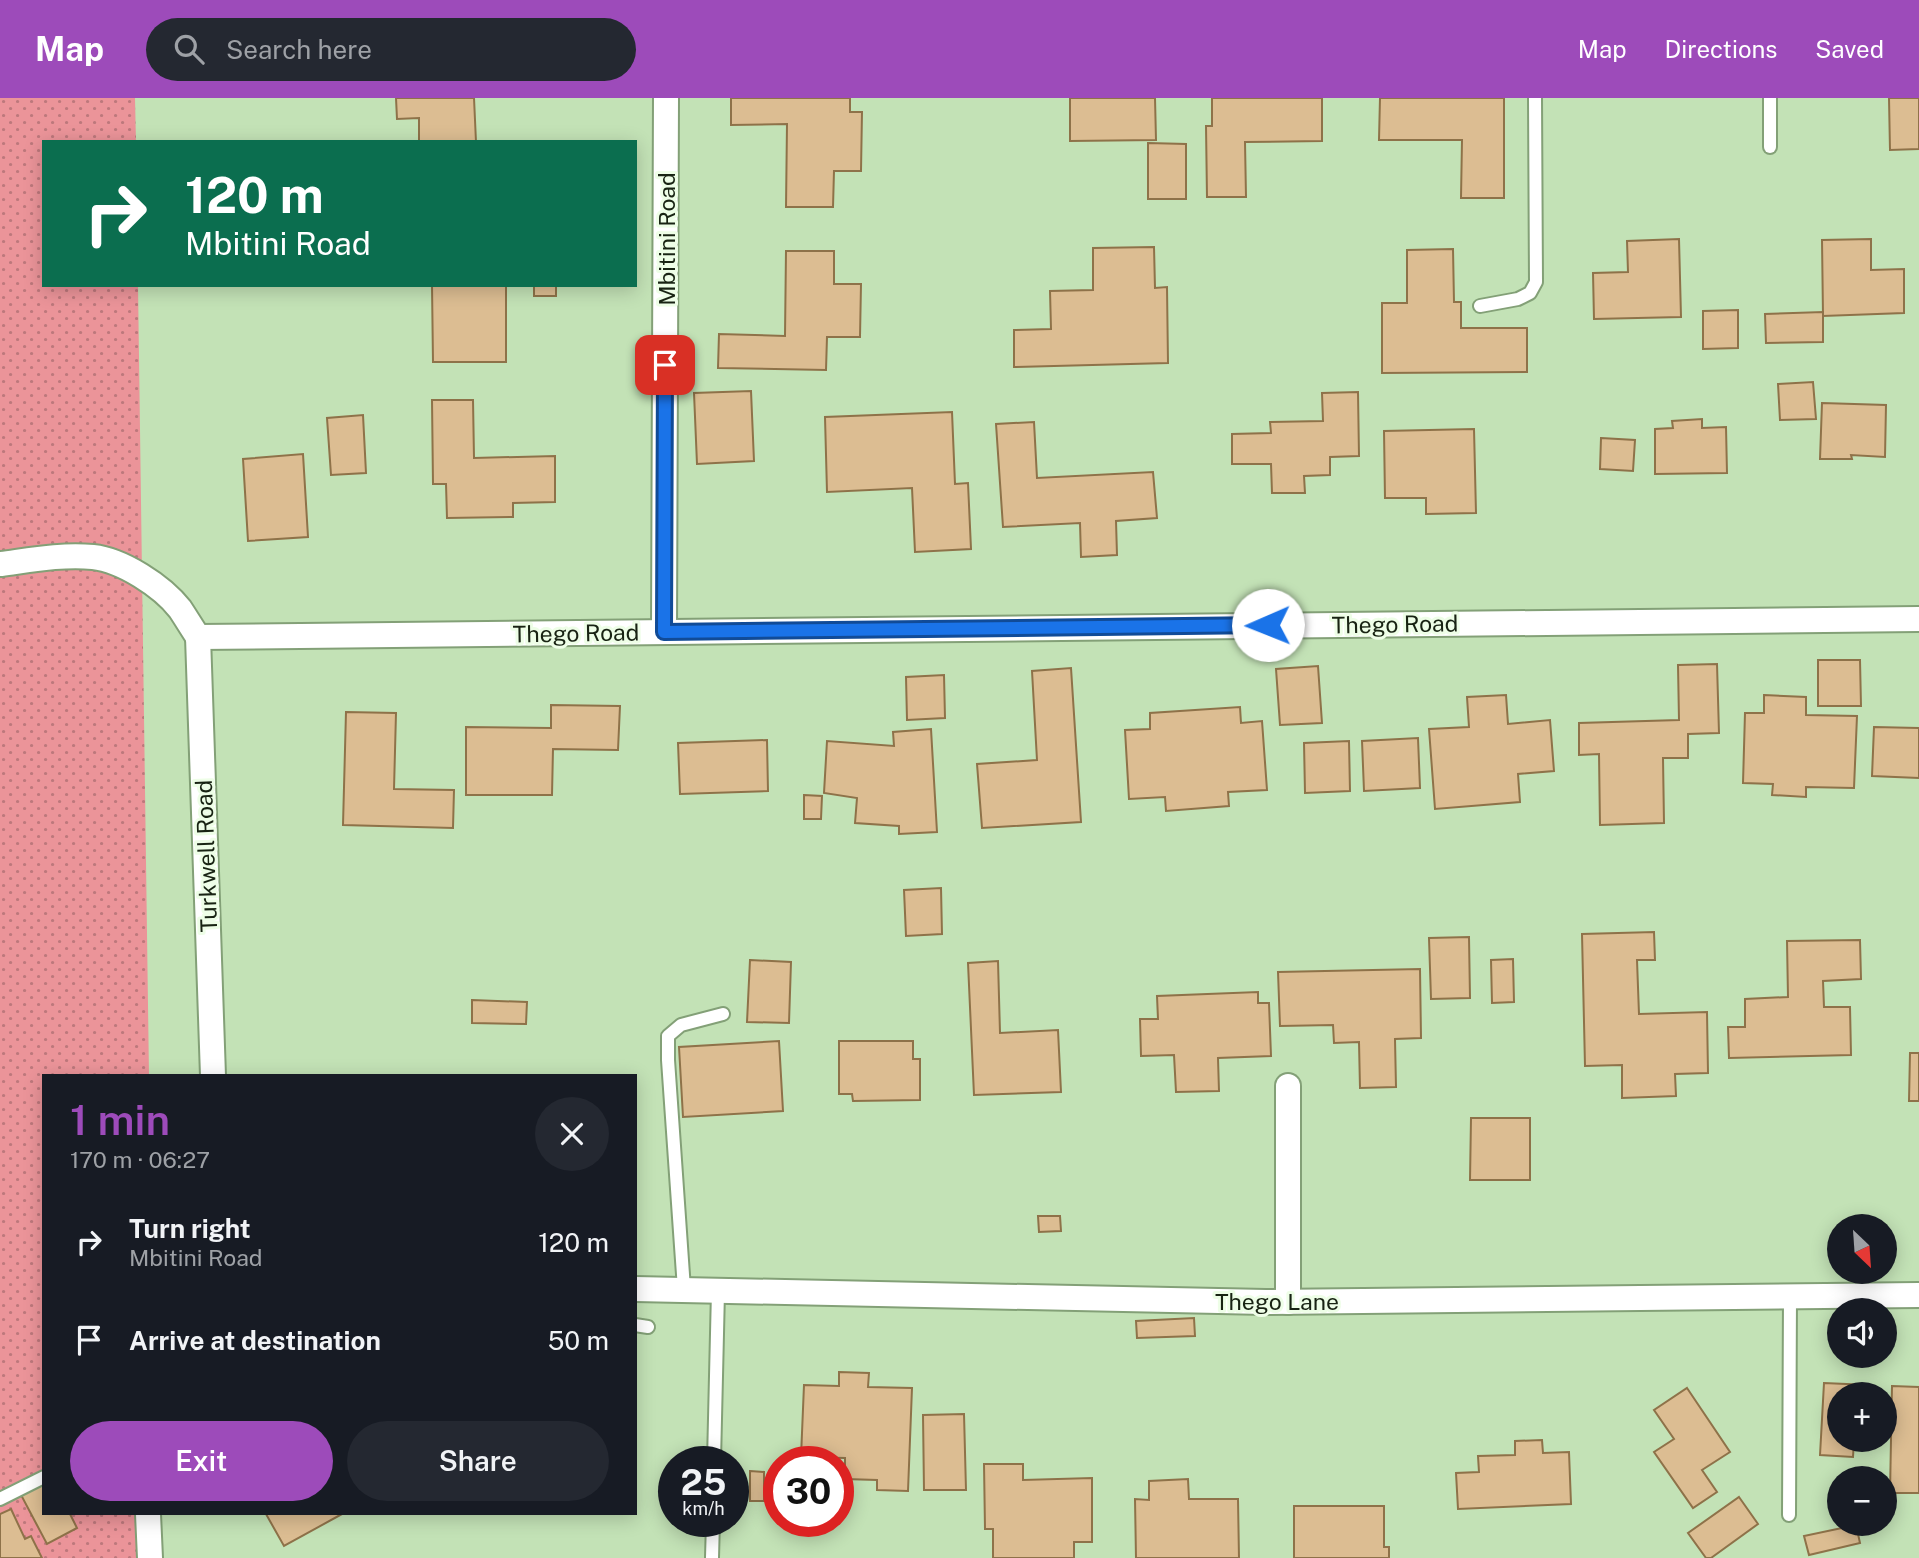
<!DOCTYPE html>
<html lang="en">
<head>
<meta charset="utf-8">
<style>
  :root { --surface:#171b24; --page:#242831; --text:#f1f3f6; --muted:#9ea1a6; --accent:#9d4bba }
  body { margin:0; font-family:"Public Sans",sans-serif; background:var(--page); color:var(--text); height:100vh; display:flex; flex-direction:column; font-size:26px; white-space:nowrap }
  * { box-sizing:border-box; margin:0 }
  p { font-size:23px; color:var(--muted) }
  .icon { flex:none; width:38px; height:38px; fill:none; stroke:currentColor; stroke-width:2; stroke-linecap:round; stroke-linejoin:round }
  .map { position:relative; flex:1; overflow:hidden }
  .panel { position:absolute; left:42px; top:976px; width:595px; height:441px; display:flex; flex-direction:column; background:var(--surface); border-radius:0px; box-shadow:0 4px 18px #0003 }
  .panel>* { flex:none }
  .guide { position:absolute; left:42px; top:42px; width:595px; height:147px; border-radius:0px; box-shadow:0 4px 18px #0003; background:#0b6e4f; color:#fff; overflow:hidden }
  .needle { width:46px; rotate:155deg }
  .buttons { position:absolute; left:1827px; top:1116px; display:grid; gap:14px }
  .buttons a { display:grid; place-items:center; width:70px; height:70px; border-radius:50%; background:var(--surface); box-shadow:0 4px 18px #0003; font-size:35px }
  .speed { position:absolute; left:658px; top:1348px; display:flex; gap:14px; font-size:35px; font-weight:700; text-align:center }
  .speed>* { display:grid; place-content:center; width:91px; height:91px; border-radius:50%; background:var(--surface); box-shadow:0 4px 18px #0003; line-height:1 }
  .speed small { font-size:18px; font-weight:400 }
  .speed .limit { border:10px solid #d22; background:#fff; color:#111 }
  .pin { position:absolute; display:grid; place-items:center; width:60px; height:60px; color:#fff; margin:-30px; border-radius:14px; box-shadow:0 4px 10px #0006 }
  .me { position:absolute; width:77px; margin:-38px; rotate:269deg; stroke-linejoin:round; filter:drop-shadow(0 0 5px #0008) }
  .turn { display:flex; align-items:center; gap:24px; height:147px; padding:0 28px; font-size:32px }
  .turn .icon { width:91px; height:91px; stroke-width:2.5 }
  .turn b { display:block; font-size:49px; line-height:60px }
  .round { display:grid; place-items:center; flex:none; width:74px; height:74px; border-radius:37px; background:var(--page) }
  .overview { display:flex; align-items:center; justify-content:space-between; height:119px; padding:0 28px }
  h1 { font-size:42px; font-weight:600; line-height:52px; color:var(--accent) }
  .cta { display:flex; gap:14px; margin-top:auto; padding:14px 28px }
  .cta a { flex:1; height:80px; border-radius:42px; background:var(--accent); color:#fff; font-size:28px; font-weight:600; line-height:80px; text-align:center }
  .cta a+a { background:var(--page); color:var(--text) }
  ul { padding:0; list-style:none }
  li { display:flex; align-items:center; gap:21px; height:98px; padding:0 28px }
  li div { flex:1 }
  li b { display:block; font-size:26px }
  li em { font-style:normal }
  header { display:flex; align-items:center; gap:42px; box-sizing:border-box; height:98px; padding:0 35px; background:var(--accent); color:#fff }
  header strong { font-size:33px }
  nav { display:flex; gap:38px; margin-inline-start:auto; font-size:24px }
  .search { width:490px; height:63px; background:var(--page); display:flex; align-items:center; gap:18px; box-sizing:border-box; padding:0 24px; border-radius:38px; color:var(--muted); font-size:26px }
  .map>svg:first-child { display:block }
  .grass { fill:url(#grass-dots) }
  .building { fill:#dcbd92; stroke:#8e7249; stroke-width:2 }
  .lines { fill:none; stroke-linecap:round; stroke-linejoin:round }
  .service-casing { stroke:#83a077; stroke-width:16 }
  .minor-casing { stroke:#83a077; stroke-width:28 }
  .service { stroke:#fff; stroke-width:12 }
  .minor { stroke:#fff; stroke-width:24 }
  .route-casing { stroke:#114b97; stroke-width:18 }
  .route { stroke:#1a73e8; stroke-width:12 }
  .labels { text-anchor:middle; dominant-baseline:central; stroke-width:6; stroke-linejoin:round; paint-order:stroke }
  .street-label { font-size:23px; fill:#182313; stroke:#eefee7 }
</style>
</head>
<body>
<header>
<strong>Map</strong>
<div class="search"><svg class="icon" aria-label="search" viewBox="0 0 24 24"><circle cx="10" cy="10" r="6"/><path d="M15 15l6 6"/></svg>Search here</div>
<nav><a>Map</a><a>Directions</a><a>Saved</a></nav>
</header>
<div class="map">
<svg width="1919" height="1460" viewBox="0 0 1919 1460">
  <defs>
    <pattern id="grass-dots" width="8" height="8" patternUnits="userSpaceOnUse" patternTransform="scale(1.75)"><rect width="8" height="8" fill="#eb9499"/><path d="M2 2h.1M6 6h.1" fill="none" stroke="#bd787c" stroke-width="1.8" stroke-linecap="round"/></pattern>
  </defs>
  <rect width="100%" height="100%" fill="#c3e2b6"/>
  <path class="grass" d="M0,0H135L136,44H44V187H138L149,978H44V1416H155V1460H0Z"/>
  <g class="building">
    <path d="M396,0H474L476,44H419V20L397,21Z"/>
    <path d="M731,0H850V14H862L861,73H834L833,109H786L787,26L731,27Z"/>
    <path d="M1070,0H1155L1156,42L1070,43Z"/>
    <path d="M1212,0H1322V43L1245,44L1246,99H1207L1206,28H1212Z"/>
    <path d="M1380,0H1504V100H1461L1462,42H1379Z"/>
    <path d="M1889,0H1919V51L1890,52Z"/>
    <path d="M1148,45L1186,46V101H1148Z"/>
    <path d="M1679,141L1681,219L1594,221L1593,175L1628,174L1627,143Z"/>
    <path d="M1871,141V172L1904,171V215L1823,218L1822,142Z"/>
    <path d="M1154,149L1155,190L1167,189L1168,265L1014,269V232L1051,231L1050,193L1093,192V150Z"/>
    <path d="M1453,151L1454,204H1461V230H1527V274L1382,275V205H1407V152Z"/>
    <path d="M786,153H834V186H861L860,239H827L826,272L718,270L719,236L785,238Z"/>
    <path d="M432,187H506V264H433Z"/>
    <rect x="534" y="187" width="22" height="11"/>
    <path d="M1738,212V250L1703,251V213Z"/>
    <path d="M1823,214V244L1766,245L1765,216Z"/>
    <path d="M1813,284L1816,321L1780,322L1778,286Z"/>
    <path d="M751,293L754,363L697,366L694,295Z"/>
    <path d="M1358,294L1359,358L1330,359V377L1304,378L1305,395H1272L1271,366H1232V336L1271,335L1270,324L1323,323L1322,295Z"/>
    <path d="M432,302H473L474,360L555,358V404L513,405V419L447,420L446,386H433Z"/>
    <path d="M1822,305L1886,307L1885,359L1851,357L1852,361H1820Z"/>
    <path d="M952,314L955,386L968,385L971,451L915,454L912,390L827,394L825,319Z"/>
    <path d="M363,317L366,375L331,377L327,320Z"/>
    <path d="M1702,321V330L1726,329L1727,375L1655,376V331L1673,330L1672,323Z"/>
    <path d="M1034,324L1037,380L1153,374L1157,420L1116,423L1117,457L1081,459L1080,425L1003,429L996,326Z"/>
    <path d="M1474,331L1476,415L1426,416V400H1385L1384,333Z"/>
    <path d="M1601,340L1635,342L1633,373L1600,371Z"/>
    <path d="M303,356L308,439L248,443L243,361Z"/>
    <path d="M1818,562H1860L1861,608H1818Z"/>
    <path d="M1717,566L1719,635L1688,636V660H1663L1664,725L1600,727L1599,656L1579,657V625L1679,622L1678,567Z"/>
    <path d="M1318,568L1322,625L1280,627L1276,571Z"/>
    <path d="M1071,570L1081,724L982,730L977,666L1037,662L1032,573Z"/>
    <path d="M944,577L945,620L907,622L906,579Z"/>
    <path d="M1506,597L1508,626L1550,622L1554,673L1518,676L1520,704L1435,711L1429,631L1469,629L1467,599Z"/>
    <path d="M1764,597L1806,599V617L1857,618L1854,690L1806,689V699L1772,697L1773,686L1743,685L1745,615H1764Z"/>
    <path d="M551,607L620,608L618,652L553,651L552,697H466V629L551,630Z"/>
    <path d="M1240,609L1241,625L1262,623L1267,692L1228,694L1229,708L1166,713L1165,699L1129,701L1125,632L1150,631V615Z"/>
    <path d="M346,614L396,615L394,691L454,692L453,730L343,727Z"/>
    <path d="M1874,629L1919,630V680L1872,678Z"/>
    <path d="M931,631L937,734L899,736V728L855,725L857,700L824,695L827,643L894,648L893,634Z"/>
    <path d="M1418,640L1420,690L1364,693L1362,643Z"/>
    <path d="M767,642L768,693L680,696L678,645Z"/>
    <path d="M1349,643L1350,693L1305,695L1304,645Z"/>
    <path d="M804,697L822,698L821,721H804Z"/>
    <path d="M941,790L942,836L906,838L904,792Z"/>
    <path d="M1654,834L1655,862H1637L1639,916L1707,914L1708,975L1675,976L1676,998L1622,1000V967L1585,968L1582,836Z"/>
    <path d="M1469,839L1470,900L1431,901L1429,840Z"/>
    <path d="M1860,842L1861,881L1823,883L1824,909H1850L1851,957L1729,960L1728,929H1745V901L1788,899L1787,843Z"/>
    <path d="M1513,861L1514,904L1492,905L1491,862Z"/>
    <path d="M750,862L791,864L789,925L747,924Z"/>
    <path d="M998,863L1000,935L1058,932L1061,994L974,997L968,865Z"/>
    <path d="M1420,871L1421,940L1395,941L1396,989L1360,990L1359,944L1334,945L1333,927L1280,928L1278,874Z"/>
    <path d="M1258,894V905H1269L1271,958L1218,960L1219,993L1176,994L1174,957L1141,958L1140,921H1158L1157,898Z"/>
    <path d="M472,902L527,904L526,926L472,925Z"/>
    <path d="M779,943L783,1013L683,1019L679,949Z"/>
    <path d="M839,943H913V961H920V1002L853,1003L852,996H839Z"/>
    <path d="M1910,955H1919V1003H1909Z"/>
    <path d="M1471,1020H1530V1082H1470Z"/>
    <path d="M1038,1118H1060L1061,1133L1039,1134Z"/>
    <path d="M1194,1220L1195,1238L1137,1240L1136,1223Z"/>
    <path d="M839,1274L869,1275L868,1289L912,1290L908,1393L877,1392V1382L845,1381V1360L801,1359L804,1287L839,1288Z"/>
    <path d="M1824,1285L1868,1287V1297H1839V1342H1854L1853,1359L1820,1357Z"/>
    <path d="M1892,1288L1919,1289V1395H1890Z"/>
    <path d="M1687,1290L1730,1354L1702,1372L1717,1394L1693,1410L1654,1354L1674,1341L1654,1312Z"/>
    <path d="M964,1316L966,1392H924L923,1317Z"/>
    <path d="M1542,1342L1543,1355L1569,1354L1571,1406L1458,1411L1456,1375L1479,1374L1478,1358L1515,1357V1343Z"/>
    <path d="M984,1366H1023V1382L1092,1380V1444H1074V1460H993V1431H985Z"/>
    <path d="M750,1373L764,1374V1403H750Z"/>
    <path d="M1188,1381L1189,1401H1238L1239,1460H1136L1135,1401L1149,1402V1383Z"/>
    <path d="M44,1383V1416H70L77,1430L47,1446L20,1395Z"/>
    <path d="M1739,1399L1758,1426L1711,1460H1706L1688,1435Z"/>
    <path d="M1294,1408H1384V1449H1389V1460H1294Z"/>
    <path d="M11,1411L25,1441L31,1438L42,1460H0V1416Z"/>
    <path d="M266,1416H342L284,1448Z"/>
    <path d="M1856,1427L1860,1445L1809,1457L1804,1438Z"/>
  </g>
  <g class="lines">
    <defs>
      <g id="service">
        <path d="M1770,0V49"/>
        <path d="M1480,208L1518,201L1530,195L1536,184L1535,0"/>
        <path d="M684,1191L668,962V938L681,927L723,916"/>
        <path d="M635,1227L648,1229"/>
        <path d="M714,1363L718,1193"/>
        <path d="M0,1401L44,1379"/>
        <path d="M1789,1417L1790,1199"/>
        <path d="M712,1460L713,1423"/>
      </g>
      <g id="minor">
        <path d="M1,466C31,462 62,456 93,459C122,462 162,488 180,511C186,520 192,530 198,539"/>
        <path d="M664,534L666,0"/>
        <path d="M198,539L1919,521"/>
        <path d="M198,539L213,978"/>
        <path d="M635,1191L1266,1204L1919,1197"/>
        <path d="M1288,1204V988"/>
        <path d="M148,1416L150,1460"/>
      </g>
    </defs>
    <use href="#service" class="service-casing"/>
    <use href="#minor" class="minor-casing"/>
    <use href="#service" class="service"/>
    <use href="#minor" class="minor"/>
  </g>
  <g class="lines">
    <defs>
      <path id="route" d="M665,267L664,534L1268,527"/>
    </defs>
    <use href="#route" class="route-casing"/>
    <use href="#route" class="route"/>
  </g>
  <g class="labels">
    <g class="street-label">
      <text transform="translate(666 141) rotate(-90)">Mbitini Road</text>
      <text transform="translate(1395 526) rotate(-1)">Thego Road</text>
      <text transform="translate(576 535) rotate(-1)">Thego Road</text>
      <text transform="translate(206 758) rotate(-92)">Turkwell Road</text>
      <text x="1277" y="1203">Thego Lane</text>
    </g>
  </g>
</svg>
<div class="buttons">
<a><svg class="needle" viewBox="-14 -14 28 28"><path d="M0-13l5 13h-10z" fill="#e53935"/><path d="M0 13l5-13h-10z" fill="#9ea1a6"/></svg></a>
<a><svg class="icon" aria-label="sound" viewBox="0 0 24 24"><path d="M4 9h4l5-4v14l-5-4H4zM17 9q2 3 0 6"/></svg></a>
<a>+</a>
<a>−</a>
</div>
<div class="speed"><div>25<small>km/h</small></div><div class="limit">30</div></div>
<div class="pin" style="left:665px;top:267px;background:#d93025"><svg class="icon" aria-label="arrive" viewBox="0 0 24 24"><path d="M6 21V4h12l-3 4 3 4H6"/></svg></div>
<svg class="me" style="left:1268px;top:527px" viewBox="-20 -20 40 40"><circle r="19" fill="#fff"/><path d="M0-13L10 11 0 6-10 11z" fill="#1a73e8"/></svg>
<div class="guide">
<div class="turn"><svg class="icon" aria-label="right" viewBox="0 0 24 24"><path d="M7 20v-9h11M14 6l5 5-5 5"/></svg><div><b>120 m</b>Mbitini Road</div></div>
</div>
<section class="panel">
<div class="overview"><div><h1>1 min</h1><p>170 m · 06:27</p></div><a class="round"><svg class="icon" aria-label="close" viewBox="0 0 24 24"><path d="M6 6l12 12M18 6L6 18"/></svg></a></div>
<ul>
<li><svg class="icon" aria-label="right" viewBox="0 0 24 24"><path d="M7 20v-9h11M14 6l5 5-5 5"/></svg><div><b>Turn right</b><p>Mbitini Road</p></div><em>120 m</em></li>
<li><svg class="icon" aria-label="arrive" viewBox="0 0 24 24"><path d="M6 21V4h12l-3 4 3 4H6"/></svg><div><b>Arrive at destination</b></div><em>50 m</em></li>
</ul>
<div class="cta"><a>Exit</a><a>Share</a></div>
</section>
</div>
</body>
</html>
